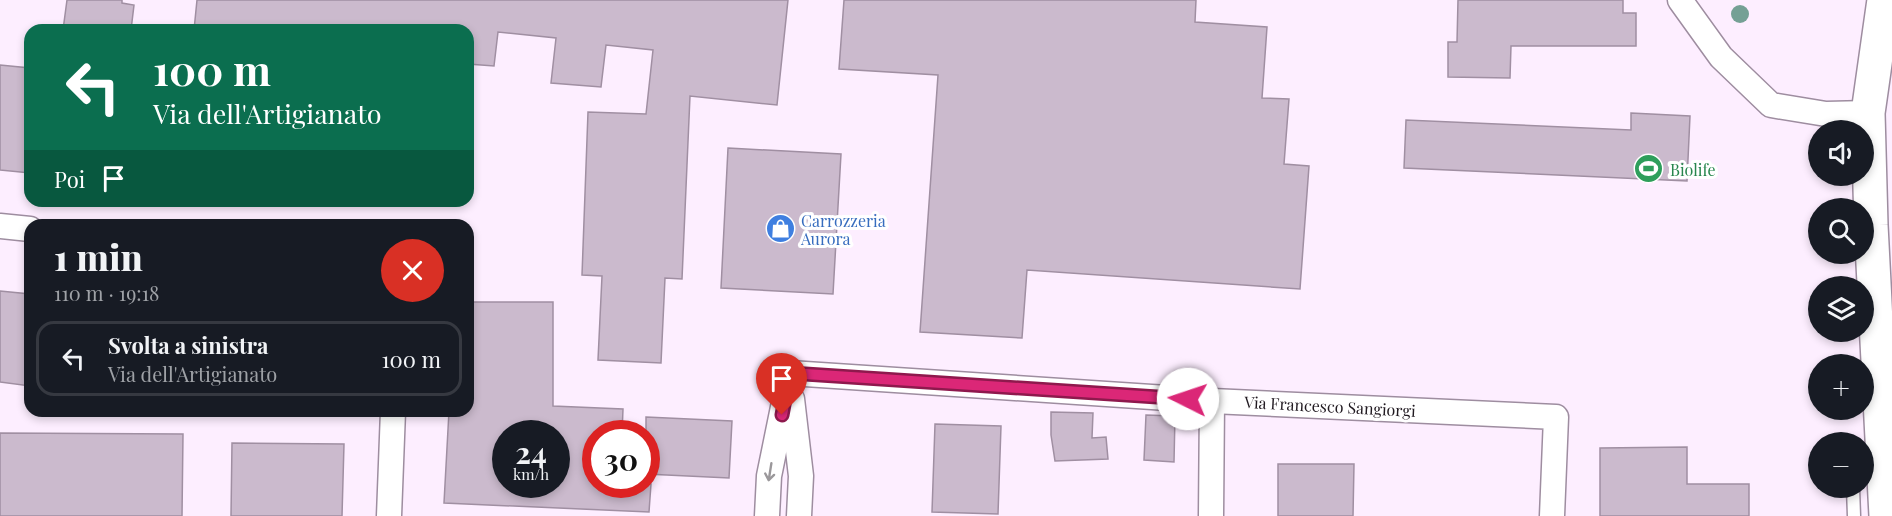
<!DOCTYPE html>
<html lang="it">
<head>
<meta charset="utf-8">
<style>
  :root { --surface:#171b24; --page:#242831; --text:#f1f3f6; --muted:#9ea1a6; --line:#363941 }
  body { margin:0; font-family:"Playfair Display",serif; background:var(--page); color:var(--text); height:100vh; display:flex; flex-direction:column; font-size:22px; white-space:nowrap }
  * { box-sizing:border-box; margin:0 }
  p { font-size:20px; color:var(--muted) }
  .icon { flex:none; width:33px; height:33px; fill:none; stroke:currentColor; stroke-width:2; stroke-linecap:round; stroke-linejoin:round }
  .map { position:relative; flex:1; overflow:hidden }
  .side { position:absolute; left:24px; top:219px; width:450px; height:198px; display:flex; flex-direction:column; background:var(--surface); border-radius:18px; box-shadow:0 3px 9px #0003 }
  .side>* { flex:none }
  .banner { position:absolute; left:24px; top:24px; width:450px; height:183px; border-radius:18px; box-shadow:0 3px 9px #0003; background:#0b6e4f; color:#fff; overflow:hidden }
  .buttons { position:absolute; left:1808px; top:120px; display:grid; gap:12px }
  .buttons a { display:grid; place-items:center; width:66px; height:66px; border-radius:50%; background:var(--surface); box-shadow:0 3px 9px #0003; font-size:30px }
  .speed { position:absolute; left:492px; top:420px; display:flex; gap:12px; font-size:30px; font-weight:700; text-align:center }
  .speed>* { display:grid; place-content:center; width:78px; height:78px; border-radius:50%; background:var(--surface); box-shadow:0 3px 9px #0003; line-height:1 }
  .speed small { font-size:15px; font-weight:400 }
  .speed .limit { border:9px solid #d22; background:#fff; color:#111 }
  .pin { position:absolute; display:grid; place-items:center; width:51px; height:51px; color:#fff; margin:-62px -26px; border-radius:50% 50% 50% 0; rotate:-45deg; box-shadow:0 0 6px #0007 }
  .pin .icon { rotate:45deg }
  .me { position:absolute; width:66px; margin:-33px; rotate:274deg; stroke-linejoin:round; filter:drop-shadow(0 0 4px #0008) }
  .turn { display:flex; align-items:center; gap:21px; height:126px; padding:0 30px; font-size:27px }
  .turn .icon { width:78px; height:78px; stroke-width:2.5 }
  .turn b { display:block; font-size:42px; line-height:51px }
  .then { display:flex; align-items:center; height:57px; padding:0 30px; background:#0003; gap:12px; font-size:22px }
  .round { display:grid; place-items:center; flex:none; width:63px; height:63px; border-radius:32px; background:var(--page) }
  .headline { display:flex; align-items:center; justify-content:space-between; height:102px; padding:0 30px }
  h1 { font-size:36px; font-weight:800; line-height:45px }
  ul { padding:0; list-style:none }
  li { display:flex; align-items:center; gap:18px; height:75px; margin:0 12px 9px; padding:0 18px; border:3px solid var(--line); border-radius:18px }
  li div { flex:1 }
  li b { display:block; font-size:22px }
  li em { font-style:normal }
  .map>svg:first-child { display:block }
  .building { fill:#cbbacd; stroke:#a08fa2; stroke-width:1.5; fill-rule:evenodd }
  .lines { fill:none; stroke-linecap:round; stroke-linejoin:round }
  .lane-casing { stroke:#9e8da0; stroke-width:15 }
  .street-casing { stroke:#9e8da0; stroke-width:27 }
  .secondary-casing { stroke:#9e8da0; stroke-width:36 }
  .lane { stroke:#fff; stroke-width:12 }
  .street { stroke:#fff; stroke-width:24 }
  .secondary { stroke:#fff; stroke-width:33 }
  .tree { fill:#75a095 }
  .oneway { stroke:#9b989b }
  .route-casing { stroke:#8e194d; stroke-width:15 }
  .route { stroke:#db2777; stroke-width:10 }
  .labels { text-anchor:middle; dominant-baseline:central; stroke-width:6; stroke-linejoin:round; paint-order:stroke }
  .leisure-label { font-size:16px; fill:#27864d; stroke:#fff; text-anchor:start }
  .shop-label { font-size:16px; fill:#366cbe; stroke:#fff; text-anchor:start }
  .street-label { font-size:16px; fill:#211a21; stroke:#fff }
</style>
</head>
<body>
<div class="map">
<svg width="1892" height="516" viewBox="0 0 1892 516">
  <rect width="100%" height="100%" fill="#fdeeff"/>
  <g class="building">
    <path d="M67,0H122V3L134,5L131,30H63Z"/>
    <path d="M197,0H788L777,105L690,96L682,279L665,278L661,363L598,360L602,276L582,275L588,112L646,114L653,50L606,45L601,87L551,83L556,38L498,32L494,66L468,64V30H194Z"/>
    <path d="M844,0H1196L1195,22L1267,27L1262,98L1289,99L1284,164L1309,166L1300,289L1027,270L1022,338L920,332L938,75L839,69Z"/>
    <path d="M1458,0H1623V13H1636V46H1511L1510,78L1448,77V42H1457Z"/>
    <path d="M0,65L30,68V173L0,170Z"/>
    <path d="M1631,113L1690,116L1687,181L1404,168L1406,120L1631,130Z"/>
    <path d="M728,148L841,154L833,294L721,288Z"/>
    <path d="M0,291L30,294V386L0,382Z"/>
    <path d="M468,302H553V406L623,409L622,434H596V484H651L649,512L444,503L449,411H468ZM506,434H556V484H506Z"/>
    <path d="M1051,412L1093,413L1092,438L1106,437L1108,459L1055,461L1051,435Z"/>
    <path d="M1146,415L1175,416L1174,462L1144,460Z"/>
    <path d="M646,417L732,421L729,478L646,474Z"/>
    <path d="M935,424L1001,426L998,514L932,512Z"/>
    <path d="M0,433L183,434L182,516H0Z"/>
    <path d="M232,443L344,444L342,516H231Z"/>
    <path d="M1687,447V484H1749V516H1600V448Z"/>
    <path d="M1278,464H1354L1353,516H1278Z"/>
  </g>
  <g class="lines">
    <defs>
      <path id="lane" d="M1853,488L1854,516"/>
      <g id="street">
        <path d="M1680,0L1721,57L1771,105L1826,114L1868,113"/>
        <path d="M0,226L30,229"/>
        <path d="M790,373L1212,401L1556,417L1552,516"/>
        <path d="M792,399L801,476L799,516"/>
        <path d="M389,516L393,411"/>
        <path d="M767,516L769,476L790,373"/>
        <path d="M1211,516L1212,401"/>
      </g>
      <path id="secondary" d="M1884,0L1868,113L1871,225L1886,516"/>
    </defs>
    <use href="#lane" class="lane-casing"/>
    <use href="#street" class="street-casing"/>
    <use href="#secondary" class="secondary-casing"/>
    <use href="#lane" class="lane"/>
    <use href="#street" class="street"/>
    <use href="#secondary" class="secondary"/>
  </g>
  <circle class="tree" cx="1740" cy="14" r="9"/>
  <defs><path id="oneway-shaft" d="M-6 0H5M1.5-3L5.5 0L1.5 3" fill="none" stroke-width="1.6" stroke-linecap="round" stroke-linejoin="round" transform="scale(1.5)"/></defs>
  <use class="oneway" href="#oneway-shaft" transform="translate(770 472) rotate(99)"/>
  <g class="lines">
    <defs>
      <path id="route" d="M782,415L790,373L1188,399"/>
    </defs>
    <use href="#route" class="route-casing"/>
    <use href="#route" class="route"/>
  </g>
  <defs>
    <symbol id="stadium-disc" viewBox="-11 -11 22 22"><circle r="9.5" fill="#2e9e5b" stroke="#fff"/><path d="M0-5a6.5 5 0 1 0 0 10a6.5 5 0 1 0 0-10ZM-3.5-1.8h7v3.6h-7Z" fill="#fff"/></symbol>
    <symbol id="shop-disc" viewBox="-11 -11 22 22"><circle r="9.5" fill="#3f7fe0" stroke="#fff"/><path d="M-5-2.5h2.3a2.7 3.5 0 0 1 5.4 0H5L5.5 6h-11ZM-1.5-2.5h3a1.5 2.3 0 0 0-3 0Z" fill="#fff"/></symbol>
  </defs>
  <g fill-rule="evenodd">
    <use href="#stadium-disc" x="1632" y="152" width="33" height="33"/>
    <use href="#shop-disc" x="764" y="212" width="33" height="33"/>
  </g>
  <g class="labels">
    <g class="leisure-label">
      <text x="1670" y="169">Biolife</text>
    </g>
    <g class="shop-label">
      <text x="801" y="220">Carrozzeria<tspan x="801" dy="18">Aurora</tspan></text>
    </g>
    <g class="street-label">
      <text transform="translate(1330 406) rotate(3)">Via Francesco Sangiorgi</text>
    </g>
  </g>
</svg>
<div class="buttons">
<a><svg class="icon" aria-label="sound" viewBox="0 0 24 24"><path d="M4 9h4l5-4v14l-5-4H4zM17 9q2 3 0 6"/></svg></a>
<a><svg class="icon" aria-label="search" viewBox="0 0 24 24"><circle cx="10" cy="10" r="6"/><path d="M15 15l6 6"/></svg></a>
<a><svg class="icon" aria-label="layers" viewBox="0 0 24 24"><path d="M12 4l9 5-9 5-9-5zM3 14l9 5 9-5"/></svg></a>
<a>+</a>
<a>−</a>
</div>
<div class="speed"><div>24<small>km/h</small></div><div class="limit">30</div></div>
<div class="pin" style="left:782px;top:415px;background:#d93025"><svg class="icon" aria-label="arrive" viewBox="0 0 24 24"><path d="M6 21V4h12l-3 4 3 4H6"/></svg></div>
<svg class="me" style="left:1188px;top:399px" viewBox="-20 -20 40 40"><circle r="19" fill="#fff"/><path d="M0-13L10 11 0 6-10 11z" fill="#db2777"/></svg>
<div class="banner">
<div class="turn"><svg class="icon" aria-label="left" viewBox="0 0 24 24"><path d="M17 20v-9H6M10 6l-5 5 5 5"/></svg><div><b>100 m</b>Via dell'Artigianato</div></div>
<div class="then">Poi<svg class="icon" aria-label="arrive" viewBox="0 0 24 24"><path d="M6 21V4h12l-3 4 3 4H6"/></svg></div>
</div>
<section class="side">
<div class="headline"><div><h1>1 min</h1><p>110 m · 19:18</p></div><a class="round" style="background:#d93025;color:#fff"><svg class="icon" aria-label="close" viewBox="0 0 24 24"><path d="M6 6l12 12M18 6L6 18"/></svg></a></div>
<ul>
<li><svg class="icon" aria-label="left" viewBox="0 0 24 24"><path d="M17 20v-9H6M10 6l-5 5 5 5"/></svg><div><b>Svolta a sinistra</b><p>Via dell'Artigianato</p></div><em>100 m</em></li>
</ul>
</section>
</div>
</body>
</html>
